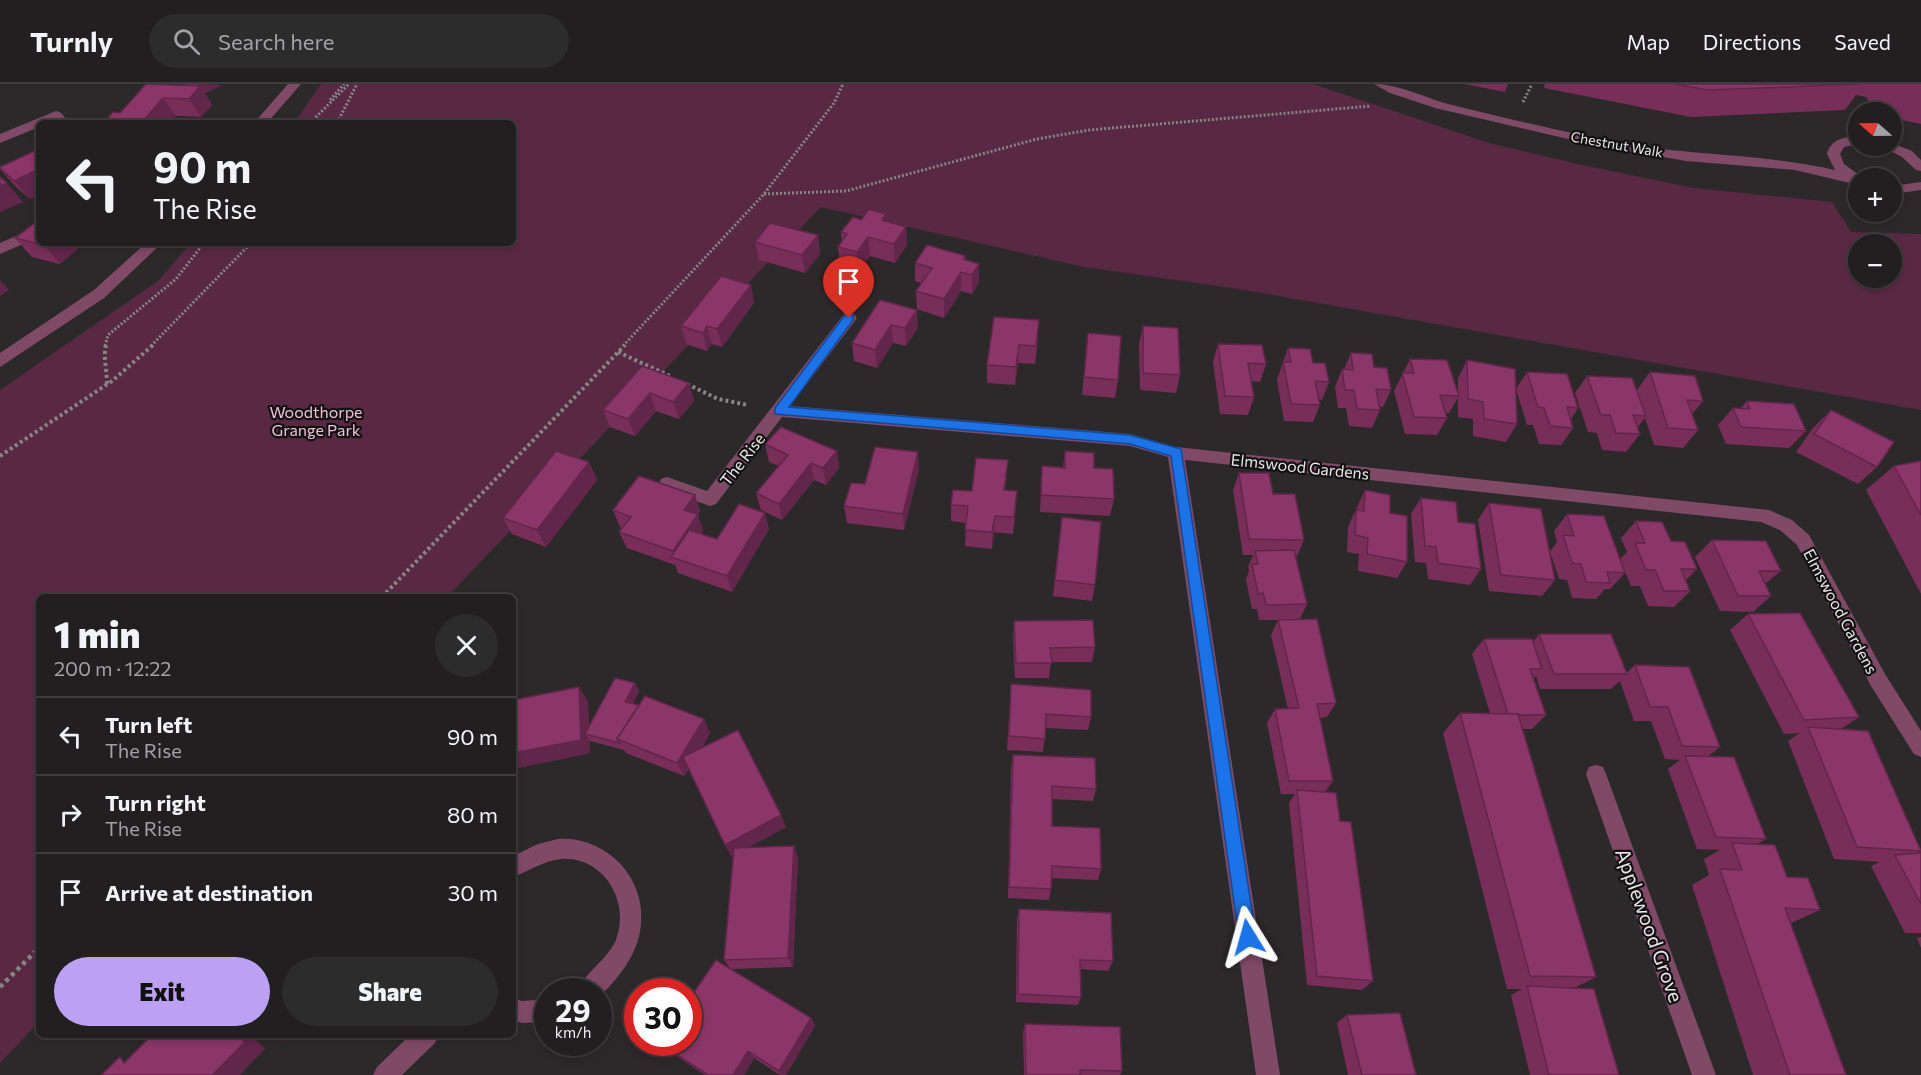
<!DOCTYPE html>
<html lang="en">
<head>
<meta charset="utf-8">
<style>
  :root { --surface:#211f20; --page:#2d2c2d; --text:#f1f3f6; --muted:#a2a2a5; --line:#3e3d3e; --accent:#bca0f2 }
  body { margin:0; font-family:Commissioner,sans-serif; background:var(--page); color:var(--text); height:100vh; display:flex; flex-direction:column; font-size:22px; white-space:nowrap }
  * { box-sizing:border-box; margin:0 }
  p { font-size:20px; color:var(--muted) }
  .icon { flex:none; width:33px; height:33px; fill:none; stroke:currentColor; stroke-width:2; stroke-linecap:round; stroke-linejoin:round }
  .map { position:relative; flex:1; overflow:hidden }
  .details { position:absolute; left:36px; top:510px; width:480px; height:444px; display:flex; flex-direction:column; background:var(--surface); border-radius:9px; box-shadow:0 3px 9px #0003,0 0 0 2px var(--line) }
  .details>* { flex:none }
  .hud { position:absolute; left:36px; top:36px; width:480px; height:126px; border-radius:9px; box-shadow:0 3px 9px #0003,0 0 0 2px var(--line); background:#211f20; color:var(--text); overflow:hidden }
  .needle { width:39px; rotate:290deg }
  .controls { position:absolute; left:1848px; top:18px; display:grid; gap:12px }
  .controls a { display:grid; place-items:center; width:54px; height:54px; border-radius:50%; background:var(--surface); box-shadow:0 3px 9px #0003,0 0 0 2px var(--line); font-size:30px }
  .speed { position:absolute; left:534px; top:894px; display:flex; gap:12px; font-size:30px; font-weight:700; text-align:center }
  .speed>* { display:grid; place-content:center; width:78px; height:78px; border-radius:50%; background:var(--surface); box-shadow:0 3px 9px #0003,0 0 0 2px var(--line); line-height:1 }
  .speed small { font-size:15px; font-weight:400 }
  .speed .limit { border:9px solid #d22; background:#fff; color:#111 }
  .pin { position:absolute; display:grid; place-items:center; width:51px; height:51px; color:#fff; margin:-62px -26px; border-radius:50% 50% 50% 0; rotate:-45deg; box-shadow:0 0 6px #0007 }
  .pin .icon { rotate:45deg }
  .me { position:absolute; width:66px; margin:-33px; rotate:352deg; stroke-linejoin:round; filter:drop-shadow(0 0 4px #0008) }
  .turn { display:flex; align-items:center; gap:21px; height:126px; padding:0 18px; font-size:27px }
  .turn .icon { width:78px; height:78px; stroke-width:2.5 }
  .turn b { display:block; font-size:42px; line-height:51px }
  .round { display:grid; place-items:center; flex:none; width:63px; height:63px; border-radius:32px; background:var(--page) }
  .summary { display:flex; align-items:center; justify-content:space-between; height:102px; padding:0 18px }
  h1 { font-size:36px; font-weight:800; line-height:45px }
  .primary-button { display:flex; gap:12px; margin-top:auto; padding:12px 18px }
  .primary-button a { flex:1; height:69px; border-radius:36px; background:var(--accent); color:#111; font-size:24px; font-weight:800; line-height:69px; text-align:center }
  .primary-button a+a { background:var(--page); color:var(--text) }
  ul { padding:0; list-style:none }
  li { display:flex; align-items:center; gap:18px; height:78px; padding:0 18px; border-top:2px solid var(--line) }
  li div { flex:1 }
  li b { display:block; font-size:22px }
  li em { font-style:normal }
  header { display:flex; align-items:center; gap:36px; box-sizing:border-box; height:84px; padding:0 30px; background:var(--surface); border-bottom:2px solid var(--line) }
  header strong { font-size:28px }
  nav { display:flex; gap:33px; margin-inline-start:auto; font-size:21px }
  .search { width:420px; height:54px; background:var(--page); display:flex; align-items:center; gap:15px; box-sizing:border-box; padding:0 21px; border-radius:33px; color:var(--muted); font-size:22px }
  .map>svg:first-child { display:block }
  .green { fill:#592944; fill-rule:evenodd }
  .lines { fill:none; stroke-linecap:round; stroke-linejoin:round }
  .path-far2 { stroke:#878485; stroke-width:3; stroke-dasharray:2 2; stroke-linecap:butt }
  .path-far1 { stroke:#878485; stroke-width:4; stroke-dasharray:3 3; stroke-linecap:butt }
  .path { stroke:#878485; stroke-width:4.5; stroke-dasharray:4 4; stroke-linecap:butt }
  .minor { fill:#804966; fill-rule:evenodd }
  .wall { fill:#782e59 }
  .shaded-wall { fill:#612649 }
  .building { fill:#8b3668; stroke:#612649; stroke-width:1.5 }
  .route { fill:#1a73e8; stroke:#114b97; stroke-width:1.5 }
  .labels { text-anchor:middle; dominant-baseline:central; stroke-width:4.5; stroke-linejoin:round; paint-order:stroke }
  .far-street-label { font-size:14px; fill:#e9e7e8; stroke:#131213 }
  .park-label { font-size:16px; fill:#f1c0d8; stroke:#131213 }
  .street-label { font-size:16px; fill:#e9e7e8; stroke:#131213 }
  .near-street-label { font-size:20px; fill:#e9e7e8; stroke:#131213 }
</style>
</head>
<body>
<header>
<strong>Turnly</strong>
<div class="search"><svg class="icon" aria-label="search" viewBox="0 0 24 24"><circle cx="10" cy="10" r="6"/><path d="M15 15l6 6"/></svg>Search here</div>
<nav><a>Map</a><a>Directions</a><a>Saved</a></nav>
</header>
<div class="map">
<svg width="1921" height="991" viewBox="0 0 1921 991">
  <rect width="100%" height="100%" fill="#2c292a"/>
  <path class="green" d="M321,0H1313L1489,59L1582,81L1694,104L1832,118L1851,148L1921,150V326L1245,206L1084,183L821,123L447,513H39V938L0,979V306L158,197L191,159H513V39H294ZM1858,160H1892V194H1858Z"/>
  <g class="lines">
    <g class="path-far2">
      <path d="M330,16L344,0"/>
      <path d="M1523,18L1532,0"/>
      <path d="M310,39L349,0"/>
      <path d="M337,39L357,0"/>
      <path d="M764,110L846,107L1037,55L1089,46L1371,22"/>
      <path d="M105,262L108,251L176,195L204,159"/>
      <path d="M151,262L251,159"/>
      <path d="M623,262L764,110L834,19L843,0"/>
    </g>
    <g class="path-far1">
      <path d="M106,261C103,273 107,287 107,300"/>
      <path d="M618,268L672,293"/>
      <path d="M687,300L718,315L748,321"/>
      <path d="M0,372L112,297L153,261"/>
      <path d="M382,513L625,261"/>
    </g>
    <path class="path" d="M0,903L39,864"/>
    <g class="minor">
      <path d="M288,0H301L267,39H254Z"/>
      <path d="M1374,0C1399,0 1423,13 1448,20C1503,34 1558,46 1613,58C1686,72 1762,69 1835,86L1827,70C1831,55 1844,53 1858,52V60L1844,63L1840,70L1844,80L1863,94H1858V101L1795,86L1686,77L1594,61L1435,24L1390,9Z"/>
      <path d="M56,27L60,28L70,39H57L54,36L39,39V43L0,59V50Z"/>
      <path d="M1892,59L1912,67L1921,76V87L1916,86L1902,73L1881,62H1892Z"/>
      <path d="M1921,98V106L1892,110V102Z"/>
      <path d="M39,142V153L0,170V159Z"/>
      <path d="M146,159H162L104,214L0,283V269L94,206Z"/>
      <path d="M849,229L854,230L857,234L854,238L790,322L1130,350L1176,363L1769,426L1792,436L1809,451L1885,590L1921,647V673L1914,670L1871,602L1797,461L1780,446L1761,438L1185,376L1280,991H1256L1168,373L1130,362L782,333L716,420L710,422L661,405L659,400L661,395L667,393L707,407L844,230Z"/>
      <path d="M1596,681L1603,683L1606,690L1716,991H1692L1586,690L1589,683Z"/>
      <path d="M558,755C608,752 650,797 640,848C635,874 617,896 598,914V908H577C585,888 607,876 616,856C631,817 603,772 561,775C543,777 529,787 513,793V772L538,760Z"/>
      <path d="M513,914L522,917L548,915V938L522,939L513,936Z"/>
      <path d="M410,951H439L435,959L402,991H373L377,983Z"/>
    </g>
  </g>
  <g class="wall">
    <path d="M184,0L222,1L205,9L212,21L201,33L120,29L185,1Z"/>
    <path d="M1464,0H1508L1505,8Z"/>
    <path d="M1545,0H1921V40L1892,34V28H1870L1867,13L1856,11L1845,26L1691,33L1544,4Z"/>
    <path d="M39,65L30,115L15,102L0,85Z"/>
    <path d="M886,130L887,137L906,143L907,161L895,179L870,172L858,187L840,181L838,163L842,157L841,148L861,136Z"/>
    <path d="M818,151L820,170L805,189L759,176L755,158Z"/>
    <path d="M15,154L39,159H84L60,180L32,173Z"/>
    <path d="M966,172V176L979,180V198L972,210L961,207L944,234L917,225L916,207L921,199L915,197V179Z"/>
    <path d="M751,201L754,219L722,263L712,260L707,267L686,260L681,242Z"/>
    <path d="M880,216L918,244L906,262L893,259L877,284L854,277L852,259Z"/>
    <path d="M994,233L1038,254L1035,280L1018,279L1015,301L987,299V281Z"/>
    <path d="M1143,242L1180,291L1176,309L1140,306L1139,260Z"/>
    <path d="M1088,249L1118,296L1115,314L1082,311Z"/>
    <path d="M1218,260L1266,280L1260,298L1251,297L1254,313L1248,331L1220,330L1213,278Z"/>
    <path d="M1288,264L1313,279L1329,298L1322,316L1319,315L1320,321L1313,338L1284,337L1277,296Z"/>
    <path d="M1351,269L1374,283L1391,306L1383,323H1380V326L1372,344L1349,342L1346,324H1338L1335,303L1342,285H1344Z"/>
    <path d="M1410,275L1458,308V294L1467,276L1517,340L1506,358L1473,352V335L1458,333V314L1449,329H1445L1447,334L1437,351L1405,350L1394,307Z"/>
    <path d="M642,282L689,299L694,317L679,335L656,327L635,352L610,343L603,326Z"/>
    <path d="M1527,288L1578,324L1571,335L1573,344L1561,361L1539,360L1533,341H1527L1516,305Z"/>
    <path d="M1650,288L1703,317L1692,330L1698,346L1683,364L1654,361L1645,334L1637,344L1640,350L1626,368L1602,366L1597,349L1588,348L1575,309L1587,292L1637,306Z"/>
    <path d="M1747,317L1806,347L1789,364L1726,360L1718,341L1733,324H1741Z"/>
    <path d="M1831,326L1877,383L1858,400L1796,368L1813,344Z"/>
    <path d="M765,360L837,367L839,384L826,401L814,396L782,436L761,426L756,409L779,382L769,378Z"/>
    <path d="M1065,367L1094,384L1114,415L1110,432L1040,428L1042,382L1063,383Z"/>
    <path d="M1921,377V510L1866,406L1894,382Z"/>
    <path d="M589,378L597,396L546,463L512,450L503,434Z"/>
    <path d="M919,385L904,446L847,439L844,422L865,400Z"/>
    <path d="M1239,389L1304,456L1297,472H1295L1307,520L1300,535L1336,619L1327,633L1320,634L1333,697L1325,708L1340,737L1373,897L1362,906L1307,901L1289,719L1295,710H1281L1267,639L1275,625H1288L1271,551L1278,536H1259L1257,525H1252L1246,496L1249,487L1248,483L1253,471H1243L1233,406Z"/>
    <path d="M1007,393L1005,406L1016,424L1013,450L994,448L992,465L965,462L966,439L951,437V421L972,407Z"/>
    <path d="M1365,406L1390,429L1407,478L1397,494L1358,487L1359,470L1347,468L1348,443Z"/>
    <path d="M695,411L700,427L698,431L703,447L701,450L717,455L765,429L769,445L732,508L678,489L675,481L627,464L619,448L622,444L620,443L613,426Z"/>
    <path d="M1421,414L1458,438L1481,485L1470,501L1428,495L1426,479L1415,478L1411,430Z"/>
    <path d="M1489,419L1555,496L1542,512L1489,507L1478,436Z"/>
    <path d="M1567,430L1625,489L1610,505H1605L1596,515L1572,514L1567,496L1559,495L1550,468L1557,458L1554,447Z"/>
    <path d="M1062,433L1095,501L1092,517L1053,512Z"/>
    <path d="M1636,437L1671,457L1697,485L1686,496L1690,507L1674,523L1648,522L1640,502H1631L1620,475L1627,468L1621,454Z"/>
    <path d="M1712,456L1781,487L1765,500L1771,512L1753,528L1720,527L1695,473Z"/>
    <path d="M1748,530L1859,633L1841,645L1921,767L1916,770L1921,769V849H1905L1871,782L1880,778L1834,775L1788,657L1800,649L1784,650L1730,546Z"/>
    <path d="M1014,537L1095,563L1092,578H1051L1049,594H1015L1013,552Z"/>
    <path d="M1539,550L1626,589L1635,581L1720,663L1707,673L1766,755L1757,760L1787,793L1820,826L1791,839L1846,991H1753L1692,801L1709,791L1704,775L1720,766L1697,765L1668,685L1680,676L1665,675L1651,637H1634L1620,597L1611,605H1540L1536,592L1534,594L1546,631L1532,645H1522L1596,893L1574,904L1619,991H1530L1511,911L1522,905H1507L1443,649L1460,629H1490L1472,570L1484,555L1533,558Z"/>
    <path d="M635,599L639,607L632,620L710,649L701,665L786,743L747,764L798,773L793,883L731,885L811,934L815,942L786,991H780L754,974L744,991H705L669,967L660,960L730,884L724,876L733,771L731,772L689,685L684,692L626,669L624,666L590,657V669L513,685V616L579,603L588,618L589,642Z"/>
    <path d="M1011,600L1091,633L1088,646L1046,644L1043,668L1007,666Z"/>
    <path d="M1013,671L1096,705L1093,717L1052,715V742L1101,785L1098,796L1051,794V805L1049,816L1008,814L1011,684Z"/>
    <path d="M1019,825L1113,877L1108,887L1081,885V913L1078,921L1016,918L1017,835Z"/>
    <path d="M1921,853V864L1917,854Z"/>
    <path d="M1347,931L1416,991H1348L1337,939Z"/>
    <path d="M1025,940L1122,987L1120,991H1024L1023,948Z"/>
  </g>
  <g class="shaded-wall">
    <path d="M198,0L222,1L205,9L212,21L201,33L189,15L194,2Z"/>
    <path d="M163,14L176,32L170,39H141Z"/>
    <path d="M39,85V111L30,115L14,97Z"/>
    <path d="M7,99L23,118L0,128V102Z"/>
    <path d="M886,130L888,149L882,136Z"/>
    <path d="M906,143L907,161L895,179L894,160Z"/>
    <path d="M818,151L820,170L805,189L802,171Z"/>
    <path d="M868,153L870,172L858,187L857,168Z"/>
    <path d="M46,159H84L60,180L44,161Z"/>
    <path d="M979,180V198L972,210V191Z"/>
    <path d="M961,188V207L944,234V215Z"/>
    <path d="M0,196L9,206L0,212Z"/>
    <path d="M751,201L754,219L722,263L717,245Z"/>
    <path d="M917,226L918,244L906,262L905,244Z"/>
    <path d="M891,241L893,259L877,284L875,266Z"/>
    <path d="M707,242L712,260L707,267L703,249Z"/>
    <path d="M1019,261L1018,279L1015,301L1016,283Z"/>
    <path d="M689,299L694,317L679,335L673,318Z"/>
    <path d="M650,309L656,327L635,352L628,335Z"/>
    <path d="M837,367L839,384L826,401L823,384Z"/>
    <path d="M918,368L919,385L904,446L903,430Z"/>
    <path d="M589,378L597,396L546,463L537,446Z"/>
    <path d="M811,379L814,396L782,436L779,420Z"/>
    <path d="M695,411L700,427L698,431L703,447L683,477L676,474L673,467L684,426Z"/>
    <path d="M765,429L769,445L732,508L727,492Z"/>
    <path d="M995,432L994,448L992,465V448Z"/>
    <path d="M635,599L639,607L630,625L625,618Z"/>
    <path d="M579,603L588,618L589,651L585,650L590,657V669L513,685V669Z"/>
    <path d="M704,635L710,649L684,692L677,679Z"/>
    <path d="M781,731L786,743L731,772L725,761Z"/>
    <path d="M794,762L798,773L793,883L788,874Z"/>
    <path d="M811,934L815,942L786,991H782L779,987Z"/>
    <path d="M238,951H251L265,965L240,991H212Z"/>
    <path d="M269,951H290L284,957Z"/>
    <path d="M748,967L754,974L744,991H733Z"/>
  </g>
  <g class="building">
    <path d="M146,0L200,2L189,15L163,14L141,39H104L113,28L120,29Z"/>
    <path d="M1675,0H1861L1708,6Z"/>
    <path d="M39,65V85L14,97L0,84V83Z"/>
    <path d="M0,93L7,99L0,102Z"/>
    <path d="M869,125L886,130L882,136L906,143L894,160L868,153L857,168L838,163L847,150L841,148L853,133L861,136Z"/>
    <path d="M39,136V159H46L44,161L15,154Z"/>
    <path d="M770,139L818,151L802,171L755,158Z"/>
    <path d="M927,161L966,172L963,175L979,180L972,191L961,188L944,215L916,207L932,184L915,179Z"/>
    <path d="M721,192L751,201L717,245L707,242L703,249L681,242Z"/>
    <path d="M880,216L917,226L905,244L891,241L875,266L852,259Z"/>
    <path d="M994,233L1039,236L1036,262L1019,261L1016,283L987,281Z"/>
    <path d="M1143,242L1178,244L1180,291L1143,289Z"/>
    <path d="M1088,249L1121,252L1118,296L1084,293Z"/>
    <path d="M1218,260L1262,261L1266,280L1248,279L1254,313L1225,312Z"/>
    <path d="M1288,264L1310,265L1313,279H1325L1329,298L1315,297L1320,321L1291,320L1283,278H1291Z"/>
    <path d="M1351,269L1372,270L1374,283L1387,284L1391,306L1376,305L1380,326L1357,325L1354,306H1345L1342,285L1353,286Z"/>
    <path d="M1410,275L1447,276L1459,312L1440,311L1447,334L1414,333L1402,289H1414Z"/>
    <path d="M1467,276L1515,285L1517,340L1484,335L1483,318L1468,315Z"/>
    <path d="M642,282L689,299L673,318L650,309L628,335L603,326Z"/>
    <path d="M1527,288L1567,290L1578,324L1567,323L1573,344L1550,342L1544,324L1538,323Z"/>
    <path d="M1650,288L1695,292L1703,317L1687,316L1698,346L1668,344Z"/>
    <path d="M1587,292L1632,294L1646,332L1633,331L1640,350L1616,349L1610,331H1601Z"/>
    <path d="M1747,317L1794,320L1806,347L1741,343L1733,324L1750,325Z"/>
    <path d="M1831,326L1894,358L1877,383L1814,350Z"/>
    <path d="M781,343L837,367L823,384L811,379L779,420L756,409L788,371L765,360Z"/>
    <path d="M875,363L918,368L903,430L844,422L851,399L865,400Z"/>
    <path d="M556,367L589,378L537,446L503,434Z"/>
    <path d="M1065,367L1094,369V384L1113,385L1114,415L1041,411L1042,382L1065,384Z"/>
    <path d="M976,374L1008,376L1004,406L1017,407L1014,433L995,432L992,448L965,446L968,422L951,421L953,406L972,407Z"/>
    <path d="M1921,377V431L1894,382Z"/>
    <path d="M1239,389H1269L1273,410H1295L1304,456L1249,455Z"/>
    <path d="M639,392L695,411L684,426L698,430L673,467L619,448L631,433L613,426Z"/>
    <path d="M1365,406L1390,411V429L1407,432V478L1367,470L1368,454L1355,451L1356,426L1364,427Z"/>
    <path d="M1421,414L1456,418L1458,438L1475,440L1481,485L1438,479L1436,463L1425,462Z"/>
    <path d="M1489,419L1541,425L1555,496L1501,491Z"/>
    <path d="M739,420L765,429L727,492L671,473L689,446L717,455Z"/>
    <path d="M1567,430L1604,432L1625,489L1607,488L1610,499L1586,498L1581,480L1572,479L1563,451L1574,452Z"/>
    <path d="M1062,433L1101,438L1095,501L1055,496Z"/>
    <path d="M1636,437L1662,438L1671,457L1685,458L1697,485H1681L1690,507H1664L1655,486H1646L1635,459H1645Z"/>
    <path d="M1712,456L1766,457L1781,487H1759L1771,512H1738Z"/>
    <path d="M1294,466L1307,520L1266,521L1263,509L1258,510L1252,480H1258L1255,467Z"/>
    <path d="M1800,529L1859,633L1804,636L1748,530Z"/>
    <path d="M1317,535L1336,619L1317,620L1333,697H1289L1275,625L1299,624L1278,536Z"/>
    <path d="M1093,536L1095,563L1050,564L1052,579H1016L1014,537Z"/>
    <path d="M1539,550H1611L1627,590H1554Z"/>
    <path d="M1484,555H1532L1542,585H1530L1546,631H1518V630H1508Z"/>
    <path d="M1635,581L1689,583L1720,663L1682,662L1668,623H1650Z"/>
    <path d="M615,594L635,599L625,618L639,621L617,655L620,659L585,650Z"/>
    <path d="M1011,600L1091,606V633L1046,630L1045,655L1009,652Z"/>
    <path d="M579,603L581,656L513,669V616Z"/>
    <path d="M645,612L704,635L677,679L617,655Z"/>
    <path d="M1460,629L1518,630L1596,893L1530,892Z"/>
    <path d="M1808,643L1868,647L1921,767L1857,763Z"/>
    <path d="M738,646L781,731L725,761L683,673Z"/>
    <path d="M1013,671L1095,674L1096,705L1052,702V742L1100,744L1101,785L1052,782L1051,805L1009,803Z"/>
    <path d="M1685,672L1734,673L1766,755L1716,753Z"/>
    <path d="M1297,706L1336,709L1340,737L1351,738L1373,897L1317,892Z"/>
    <path d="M1732,759L1775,761L1787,793L1808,794L1820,826L1785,824L1846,991H1790L1720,785L1742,786Z"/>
    <path d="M794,762L788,874L724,876L734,764Z"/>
    <path d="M1921,769V820L1895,771Z"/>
    <path d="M1019,825L1111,829L1113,877L1080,876L1081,913L1018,910Z"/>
    <path d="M716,876L811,934L779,987L748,967L733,991H708L660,960L661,958H688V917Z"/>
    <path d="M1527,902L1594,905L1619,991H1549Z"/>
    <path d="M1400,929L1416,991H1362L1347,931Z"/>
    <path d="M1025,940L1120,943L1122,987L1080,986V991H1026Z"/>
    <path d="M152,951H238L245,958L212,991H101L120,973L124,979Z"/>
  </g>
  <path class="route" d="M849,230L853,231V236L789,323L1130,351L1181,365L1256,853L1253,859L1248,861L1242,859L1239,853L1171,372L1130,360L775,330V324L845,231Z"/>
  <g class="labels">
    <g class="far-street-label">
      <text transform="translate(1617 60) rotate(10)">Chestnut Walk</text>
    </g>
    <g class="park-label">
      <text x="316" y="327">Woodthorpe<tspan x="316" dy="18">Grange Park</tspan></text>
    </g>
    <g class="street-label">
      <text transform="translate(742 375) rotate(-52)">The Rise</text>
      <text transform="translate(1300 382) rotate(6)">Elmswood Gardens</text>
      <text transform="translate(1841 527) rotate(62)">Elmswood Gardens</text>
    </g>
    <g class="near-street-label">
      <text transform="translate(1650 841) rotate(70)">Applewood Grove</text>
    </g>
  </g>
</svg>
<div class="controls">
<a><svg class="needle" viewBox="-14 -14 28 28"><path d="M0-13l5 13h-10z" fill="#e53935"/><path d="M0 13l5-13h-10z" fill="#a2a2a5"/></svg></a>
<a>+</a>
<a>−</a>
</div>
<div class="speed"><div>29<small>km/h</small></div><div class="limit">30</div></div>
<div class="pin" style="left:849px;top:234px;background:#d93025"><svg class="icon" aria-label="arrive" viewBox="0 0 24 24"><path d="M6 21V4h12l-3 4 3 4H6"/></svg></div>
<svg class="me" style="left:1248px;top:853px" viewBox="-20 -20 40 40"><path d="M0-17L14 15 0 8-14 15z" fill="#1a73e8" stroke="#fff" stroke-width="4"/></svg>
<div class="hud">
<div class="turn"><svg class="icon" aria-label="left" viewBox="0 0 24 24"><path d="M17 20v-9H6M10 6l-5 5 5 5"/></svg><div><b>90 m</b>The Rise</div></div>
</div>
<section class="details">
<div class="summary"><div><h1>1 min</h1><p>200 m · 12:22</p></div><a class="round"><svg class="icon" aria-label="close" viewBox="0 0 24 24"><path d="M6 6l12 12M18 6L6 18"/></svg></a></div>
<ul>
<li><svg class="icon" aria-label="left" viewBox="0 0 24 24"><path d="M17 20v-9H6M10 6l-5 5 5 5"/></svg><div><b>Turn left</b><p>The Rise</p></div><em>90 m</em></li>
<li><svg class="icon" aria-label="right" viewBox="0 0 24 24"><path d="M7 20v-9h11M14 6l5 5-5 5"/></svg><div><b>Turn right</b><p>The Rise</p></div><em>80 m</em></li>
<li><svg class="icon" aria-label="arrive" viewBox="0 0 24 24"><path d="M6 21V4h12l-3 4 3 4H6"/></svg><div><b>Arrive at destination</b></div><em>30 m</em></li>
</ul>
<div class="primary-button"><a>Exit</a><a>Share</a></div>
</section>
</div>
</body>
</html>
